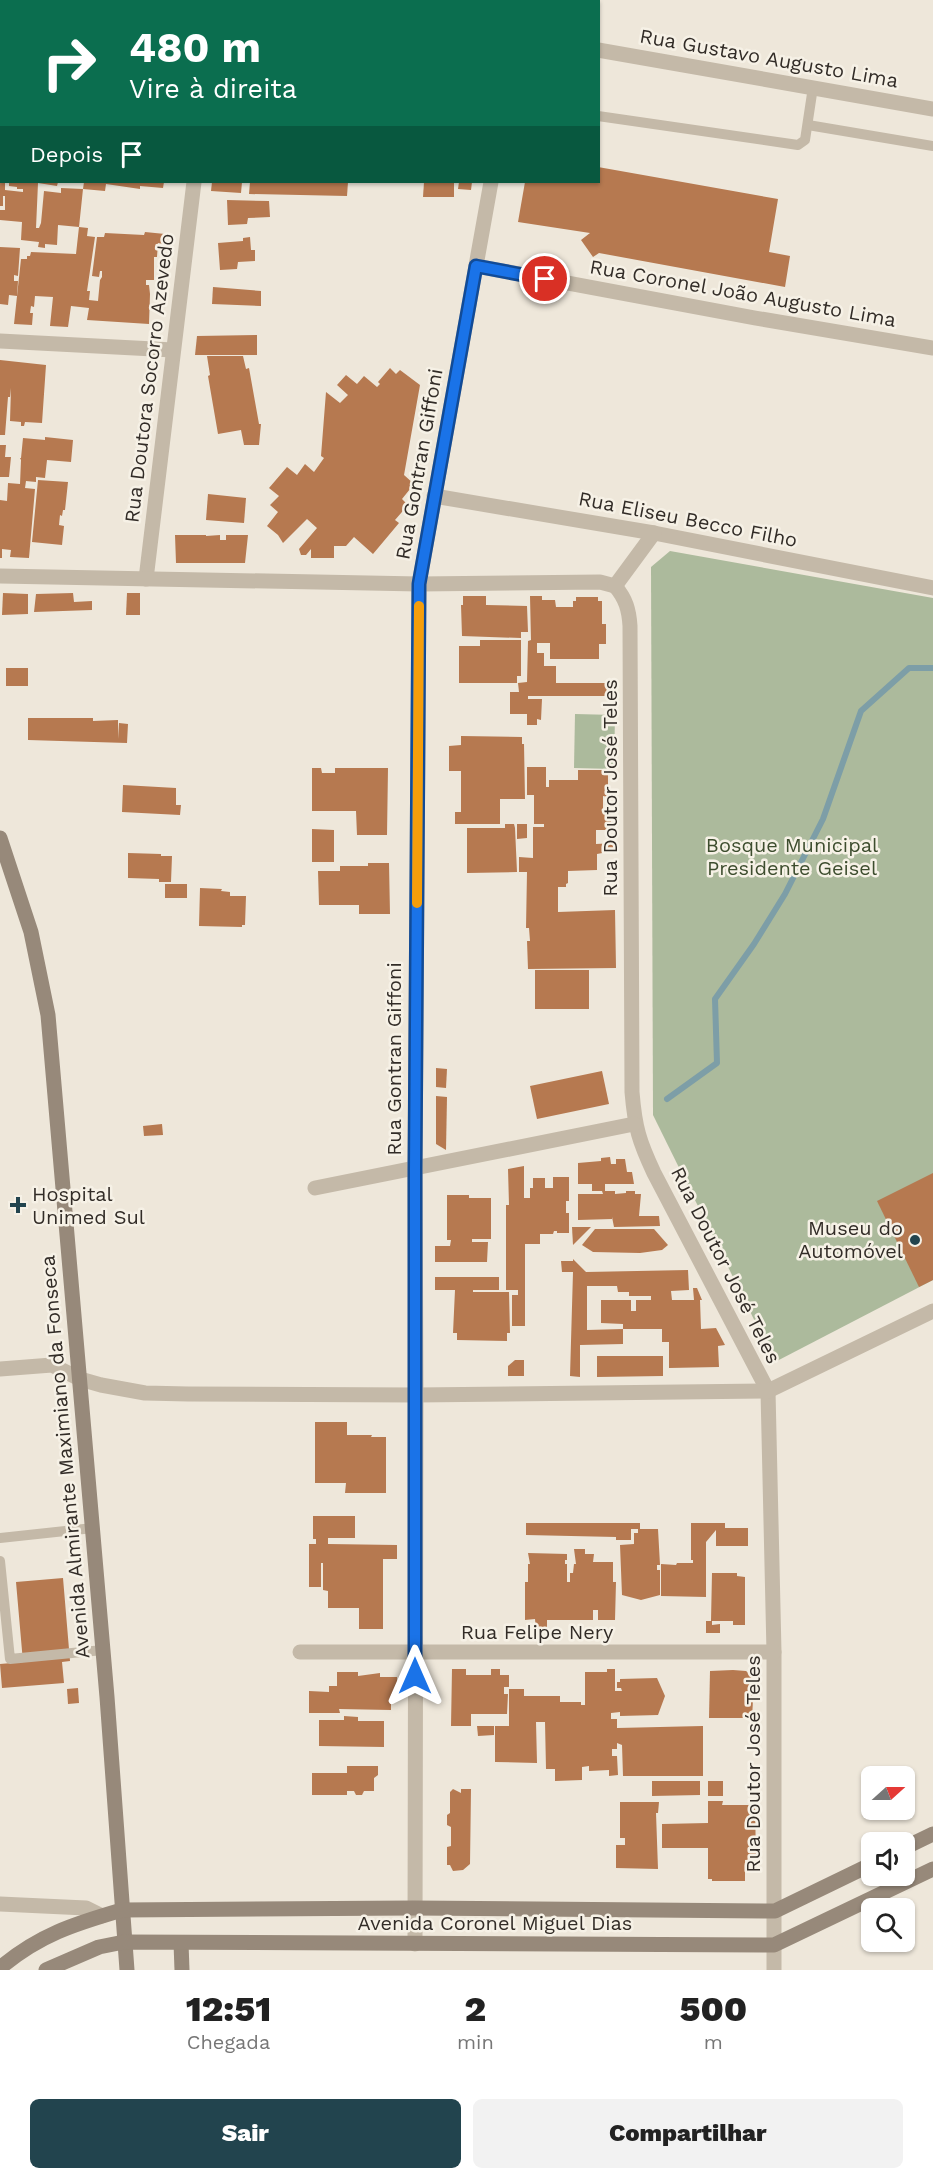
<!DOCTYPE html>
<html lang="pt">
<head>
<meta charset="utf-8">
<style>
  :root { --surface:#fff; --page:#f2f2f2; --text:#222; --muted:#767676; --accent:#22444e }
  body { margin:0; font-family:"Work Sans",sans-serif; background:var(--page); color:var(--text); height:100vh; display:flex; flex-direction:column; font-size:22px; white-space:nowrap }
  * { box-sizing:border-box; margin:0 }
  p { font-size:20px; color:var(--muted) }
  .icon { flex:none; width:33px; height:33px; fill:none; stroke:currentColor; stroke-width:2; stroke-linecap:round; stroke-linejoin:round }
  .map { position:relative; height:1970px; overflow:hidden }
  .panel { display:flex; flex-direction:column; background:var(--surface); flex:1 }
  .panel>* { flex:none }
  .guide { position:absolute; left:0px; top:0px; width:600px; height:183px; box-shadow:0 2px 4px #0004; background:#0b6e4f; color:#fff; overflow:hidden }
  .needle { width:39px; rotate:69deg }
  .buttons { position:absolute; left:861px; top:1766px; display:grid; gap:12px }
  .buttons a { display:grid; place-items:center; width:54px; height:54px; border-radius:9px; background:var(--surface); box-shadow:0 2px 4px #0004; font-size:30px }
  .pin { position:absolute; display:grid; place-items:center; width:51px; height:51px; color:#fff; margin:-26px; border:3px solid #fff; border-radius:50%; box-shadow:0 2px 6px #0007 }
  .me { position:absolute; width:66px; margin:-33px; rotate:0deg; stroke-linejoin:round; filter:drop-shadow(0 0 4px #0008) }
  .turn { display:flex; align-items:center; gap:21px; height:126px; padding:0 30px; font-size:27px }
  .turn .icon { width:78px; height:78px; stroke-width:2.5 }
  .turn b { display:block; font-size:42px; line-height:51px }
  .then { display:flex; align-items:center; height:57px; padding:0 30px; background:#0003; gap:12px; font-size:22px }
  .eta { display:flex; justify-content:space-evenly; align-items:center; height:102px; text-align:center }
  .eta b { font-size:36px; font-weight:800; line-height:42px }
  .action { display:flex; gap:12px; margin-top:auto; padding:12px 30px }
  .action a { flex:1; height:69px; border-radius:9px; background:var(--accent); color:#fff; font-size:24px; font-weight:800; line-height:69px; text-align:center }
  .action a+a { background:var(--page); color:var(--text) }
  .map>svg:first-child { display:block }
  .green { fill:#acba9c }
  .lines { fill:none; stroke-linecap:round; stroke-linejoin:round }
  .stream { stroke:#7d9ea7; stroke-width:6 }
  .building { fill:#b67950 }
  .service { stroke:#c4b9a8; stroke-width:10 }
  .minor { stroke:#c4b9a8; stroke-width:15 }
  .tertiary { stroke:#c4b9a8; stroke-width:15 }
  .secondary { stroke:#97897a; stroke-width:15 }
  .route-casing { stroke:#114b97; stroke-width:15 }
  .route { stroke:#1a73e8; stroke-width:10 }
  .slow { stroke:#f59e0b; stroke-width:10 }
  .poi-dot { fill:#22444e; stroke:#f6f1e6; stroke-width:2 }
  .labels { text-anchor:middle; dominant-baseline:central; stroke-width:5; stroke-linejoin:round; paint-order:stroke }
  .street-label { font-size:20px; fill:#322c27; stroke:#f6f1e6 }
  .park-label { font-size:20px; fill:#3d4d2e; stroke:#f6f1e6 }
  .poi-label { font-size:20px; fill:#322c27; stroke:#f6f1e6; text-anchor:start }
</style>
</head>
<body>
<div class="map">
<svg width="933" height="1970" viewBox="0 0 933 1970">
  <rect width="100%" height="100%" fill="#eee7da"/>
  <g class="green">
    <path d="M670,551L933,598V1280L775,1362L653,1115L651,567Z"/>
    <path d="M575,714L615,715L614,769L574,768Z"/>
  </g>
  <g class="lines">
    <path class="stream" d="M667,1099L717,1063L715,999L754,944L785,894L823,819L861,711L909,668H933"/>
  </g>
  <g class="building">
    <path d="M598,167L778,199L769,252L790,256L785,287L599,253L593,257L581,240L590,233L518,222L525,182H598Z"/>
    <path d="M0,182H5V190L23,192V189H17V187L9,186V182H58L57,186L38,183L36,228H39L41,223L44,191L61,193V188L83,189L79,227L58,225L57,245L45,244V248L38,247L39,242L21,240L22,222L0,220V210H5V196H3V206H0Z"/>
    <path d="M84,182H164L163,188L140,186V189L106,184L105,191L83,189Z"/>
    <path d="M212,182H242L241,193L211,191Z"/>
    <path d="M250,182H348L347,196L249,194Z"/>
    <path d="M424,182H454V197H423Z"/>
    <path d="M459,182H472L471,190L458,189Z"/>
    <path d="M227,200L269,201L270,217L248,218L247,224L228,225Z"/>
    <path d="M79,227L88,228L87,236L95,237L87,291H90L89,300L98,301L100,280L102,277V271H100L99,277L92,276L97,237H104L105,233L144,235L145,232L165,234L164,244L158,243L157,257H154V280H146V285H149L150,294L149,324L87,320L89,308L71,306L68,327L50,326L53,297L35,296L34,307L31,306L30,313H33L32,325L14,324L21,259H27V256H30L31,252L76,254Z"/>
    <path d="M250,237L251,250H255V261L238,262L237,269L220,270L218,243L243,241V238Z"/>
    <path d="M0,247L20,248L18,276L14,275V281H18L17,296L9,295L8,305L0,304Z"/>
    <path d="M213,287L261,291V306L212,304Z"/>
    <path d="M257,335V355H195L197,336Z"/>
    <path d="M207,356H243L246,369L249,368L259,424H261L259,445H244L241,430L218,434L208,376L210,375Z"/>
    <path d="M0,360L46,365L42,423L25,422L24,426H21V422L10,421L11,388L10,397H8L5,435H0Z"/>
    <path d="M390,368L396,374L400,370L420,385L404,475L414,484L402,499L408,505L395,520L399,523L373,554L354,537L346,546H334V558H311V549L306,555H301L299,549L317,528L307,519L283,543L278,535L267,526L278,512L270,505L279,496L269,488L287,467L297,475L305,464L314,472L324,458L321,456L326,392L340,403L348,395L337,385L346,375L357,384L364,376L377,387L380,384L378,382Z"/>
    <path d="M45,437L73,440L71,462L47,460L45,478L36,477V482L26,481L25,488L35,489L29,558L10,557L11,550L2,549V558H0V500L7,501L8,483L20,484L21,460L20,458H21L23,438L45,440Z"/>
    <path d="M0,445H6L5,457H11L9,477H0Z"/>
    <path d="M38,480L68,482L65,510H63L62,516L60,515L59,525L64,526L62,545L32,542Z"/>
    <path d="M208,494L246,498L244,523L206,520Z"/>
    <path d="M175,535H206V536L220,535V540H226V535H248L245,563H176Z"/>
    <path d="M3,593L28,594V614L2,615Z"/>
    <path d="M73,593L74,602L92,601V610L34,612L36,594Z"/>
    <path d="M127,593H140V615H126Z"/>
    <path d="M463,596H486V605L527,606L528,632H521V638L462,636L461,605H463Z"/>
    <path d="M530,596H542V600H555L556,607H573V601H576V597H598V601H602V624H606V644H599V659H550V643H537V653H544V666H556V683H616V696H528V699H542L541,720L537,719V725H527V714H510V692H519L518,683L527,682L528,641L531,640Z"/>
    <path d="M480,640H521V676H517V683H459V646H480Z"/>
    <rect x="6" y="668" width="22" height="18"/>
    <path d="M28,718H93V721L118,720V739L119,723L128,724L127,743L28,740Z"/>
    <path d="M461,736L522,737V744H524L525,799H500V824H455V812H461V771H449V746L461,745Z"/>
    <path d="M527,767H546V787H549V780H578V770H608V797L603,796V809H611V825L607,826V830H596V844L614,843L613,851L597,854V870L568,871V883L566,884V887H558V912L615,910L616,968L528,969L527,941H530L529,928H526L527,872H519V857L533,858V827H544V824H534V795H527Z"/>
    <path d="M312,768H321L322,773H335V768H388L387,835H357L356,811H312Z"/>
    <path d="M123,785L176,788V805H181L180,815L122,812Z"/>
    <path d="M505,824H514L515,828L517,872L467,873V828H505Z"/>
    <path d="M517,824H527V838L517,839Z"/>
    <path d="M312,829L334,830V862H312Z"/>
    <path d="M128,853L161,854V856H172L171,882H159V879L128,878Z"/>
    <path d="M368,863H389L390,914H359V905H319L318,871H340V866H368Z"/>
    <rect x="165" y="884" width="22" height="14"/>
    <path d="M200,888L222,889L221,891L230,892V896H246L245,925H242V927L199,926Z"/>
    <rect x="535" y="970" width="54" height="39"/>
    <path d="M436,1068L447,1069L446,1088L436,1087Z"/>
    <path d="M602,1071L609,1104L537,1119L530,1086Z"/>
    <path d="M436,1096L447,1097L446,1150L436,1144Z"/>
    <path d="M162,1124L163,1135L144,1136L143,1126Z"/>
    <path d="M610,1157L611,1164H616V1159H625L627,1172H632L634,1184H605V1191H615V1194L626,1193V1191H635V1194H641L639,1216H659L660,1226L614,1227L612,1217V1219L578,1220V1194H603L602,1191H592V1184H578V1163L601,1161V1158Z"/>
    <path d="M524,1166V1198H530V1188H533V1178H545V1188H553V1177H569V1201H566V1213H569V1233H557V1231H554L553,1234H540V1244H525V1326H512V1295H518V1290H506V1205H509L508,1169Z"/>
    <path d="M933,1173V1280L919,1287L877,1201Z"/>
    <path d="M447,1195H469V1198H491V1239H472V1242H488L487,1262H435V1246H450L451,1240H447Z"/>
    <path d="M572,1227H591L573,1245Z"/>
    <path d="M595,1229H654L668,1245L662,1250L640,1253L593,1252L582,1245Z"/>
    <path d="M573,1259L586,1272L688,1270L689,1290L671,1291L672,1300H694L693,1288H697L702,1300H700L701,1329L716,1328L725,1345L718,1346L719,1367L669,1368V1342H662V1329H623V1324L601,1323V1300H631V1311H636V1300H651V1296H629V1292H618L617,1286H587V1330L623,1329V1344L580,1345V1377L570,1376L573,1272H562L561,1261H573Z"/>
    <path d="M435,1277H499V1290H473V1292H509L510,1333H507V1341L457,1340V1333H453L455,1290H435Z"/>
    <path d="M597,1356H663V1376L597,1377Z"/>
    <path d="M515,1360H524V1376H508V1366Z"/>
    <path d="M315,1422H347V1435H372L371,1437H386V1493H345L346,1483H315Z"/>
    <path d="M313,1516H355V1538H328V1544L397,1545V1559H383V1629H359V1608H328V1591L323,1590V1563H321V1587H309V1544H316V1539H313Z"/>
    <path d="M526,1523H640V1529H658L660,1565H657V1570H660V1595L641,1600L622,1595L620,1545L634,1544V1533H638V1529H631V1540H616V1537L526,1535Z"/>
    <path d="M691,1523H725V1528H748V1546H716V1530L706,1542V1597L661,1596V1564L676,1565L677,1563H693V1560H691Z"/>
    <path d="M574,1549H585V1554H594L593,1562H613V1582H616L615,1620H598V1610H593V1620H547V1631H536L535,1619L525,1620V1582H528V1564H530L528,1553L567,1554V1560H565V1564H567V1582H570V1573H573L574,1564H576Z"/>
    <path d="M712,1573H737V1576L745,1577V1625H733V1621H712V1625L720,1624V1633H706V1621H711Z"/>
    <path d="M63,1578L70,1661L62,1662L64,1683L2,1688L0,1664L23,1662L16,1582Z"/>
    <path d="M452,1669H466V1675H491V1669H500V1675H509V1687H504V1694H508L507,1714H471V1726H451Z"/>
    <path d="M607,1669H615V1691H622L621,1688H617V1682H620V1679L657,1678L665,1696L658,1715L620,1716V1712L611,1713V1719H617V1728L703,1726V1776H623L622,1745L617,1743V1749H612V1756H617L618,1775L609,1776V1770L589,1771V1766L582,1767V1780L555,1781V1769H546L545,1722H536L537,1763L495,1762V1726H509V1689H524V1696H560V1702H581V1705H585V1672H607Z"/>
    <path d="M733,1670L746,1671L752,1676L754,1682L752,1718H709L710,1671Z"/>
    <path d="M337,1672H358V1676L380,1673V1677H397V1694H391V1710L339,1709L340,1713H309V1691L329,1692V1686H337Z"/>
    <path d="M78,1688L79,1703L68,1704L67,1689Z"/>
    <path d="M344,1716L358,1717V1721H384V1747L319,1746V1720H344Z"/>
    <path d="M477,1726H494V1735L478,1736Z"/>
    <path d="M347,1766H378V1775L374,1778V1791H364L362,1795H356L354,1791H347V1795H312V1773H347Z"/>
    <path d="M652,1781H700V1795L652,1796Z"/>
    <rect x="708" y="1781" width="15" height="15"/>
    <path d="M453,1789L461,1793V1789H471L470,1864L463,1870L453,1871L450,1865H447V1847L451,1846V1827L447,1825V1815L450,1813V1792Z"/>
    <path d="M708,1801H723L722,1805H755L756,1859L745,1860V1881H712V1879H708V1848H662V1824L708,1823Z"/>
    <path d="M620,1802H659L658,1813H656L658,1869L616,1868V1845H625V1838H620Z"/>
  </g>
  <g class="lines">
    <g class="service">
      <path d="M598,116L798,145L805,140L813,87"/>
      <path d="M808,125L933,146"/>
      <path d="M0,1538L93,1528"/>
      <path d="M0,1561L10,1659L103,1650"/>
    </g>
    <g class="minor">
      <path d="M221,2L222,0"/>
      <path d="M598,50L933,109"/>
      <path d="M0,104H2"/>
      <path d="M476,266L755,318L933,348"/>
      <path d="M0,341L173,350"/>
      <path d="M434,496L654,533L933,588"/>
      <path d="M146,579L194,182"/>
      <path d="M419,584L600,582L615,586"/>
      <path d="M615,586C626,599 629,610 630,626L632,1092C635,1128 639,1141 654,1173L768,1391L774,1652V1970"/>
      <path d="M615,586L654,533"/>
      <path d="M315,1188L634,1124"/>
      <path d="M80,1379L101,1385L145,1393L188,1394L416,1395L768,1391L933,1311"/>
      <path d="M300,1652H774"/>
      <path d="M0,1904L86,1908L102,1916"/>
    </g>
    <g class="tertiary">
      <path d="M526,2V0"/>
      <path d="M0,576L419,584"/>
      <path d="M0,1369L52,1365L80,1379"/>
      <path d="M415,1944L416,1395L415,1170L419,584L491,182"/>
    </g>
    <g class="secondary">
      <path d="M0,838L31,932L48,1015L107,1697L127,1970"/>
      <path d="M904,1848L933,1834"/>
      <path d="M181,1943L182,1970"/>
      <path d="M0,1968C39,1935 74,1924 122,1910L414,1908L775,1911L872,1864"/>
      <path d="M46,1970L99,1947L124,1942L774,1945L933,1869"/>
    </g>
  </g>
  <g class="lines">
    <defs>
      <path id="route" d="M415,1676V1170L419,584L476,266L545,279"/>
    </defs>
    <use href="#route" class="route-casing"/>
    <use href="#route" class="route"/>
    <path class="slow" d="M417,903L419,606"/>
  </g>
  <g class="poi-dot">
    <path d="M15 1196h6v6h6v6h-6v6h-6v-6h-6v-6h6z"/>
    <circle cx="915" cy="1240" r="6"/>
  </g>
  <g class="labels">
    <g class="street-label">
      <text transform="translate(769 58) rotate(10)">Rua Gustavo Augusto Lima</text>
      <text transform="translate(743 293) rotate(10)">Rua Coronel João Augusto Lima</text>
      <text transform="translate(149 378) rotate(-83)">Rua Doutora Socorro Azevedo</text>
      <text transform="translate(419 464) rotate(-80)">Rua Gontran Giffoni</text>
      <text transform="translate(688 519) rotate(11)">Rua Eliseu Becco Filho</text>
      <text transform="translate(610 788) rotate(-90)">Rua Doutor José Teles</text>
      <text transform="translate(394 1059) rotate(-90)">Rua Gontran Giffoni</text>
      <text transform="translate(726 1265) rotate(63)">Rua Doutor José Teles</text>
      <text transform="translate(65 1457) rotate(-95)">Avenida Almirante Maximiano da Fonseca</text>
      <text x="537" y="1632">Rua Felipe Nery</text>
      <text transform="translate(753 1764) rotate(-90)">Rua Doutor José Teles</text>
      <text x="495" y="1923">Avenida Coronel Miguel Dias</text>
    </g>
    <g class="park-label">
      <text x="792" y="845">Bosque Municipal<tspan x="792" dy="23">Presidente Geisel</tspan></text>
    </g>
    <g class="poi-label">
      <text x="32" y="1194">Hospital<tspan x="32" dy="23">Unimed Sul</tspan></text>
      <text x="903" y="1228" text-anchor="end">Museu do<tspan x="903" dy="23">Automóvel</tspan></text>
    </g>
  </g>
</svg>
<div class="buttons">
<a><svg class="needle" viewBox="-14 -14 28 28"><path d="M0-13l5 13h-10z" fill="#e53935"/><path d="M0 13l5-13h-10z" fill="#767676"/></svg></a>
<a><svg class="icon" aria-label="sound" viewBox="0 0 24 24"><path d="M4 9h4l5-4v14l-5-4H4zM17 9q2 3 0 6"/></svg></a>
<a><svg class="icon" aria-label="search" viewBox="0 0 24 24"><circle cx="10" cy="10" r="6"/><path d="M15 15l6 6"/></svg></a>
</div>
<div class="pin" style="left:545px;top:279px;background:#d93025"><svg class="icon" aria-label="arrive" viewBox="0 0 24 24"><path d="M6 21V4h12l-3 4 3 4H6"/></svg></div>
<svg class="me" style="left:415px;top:1676px" viewBox="-20 -20 40 40"><path d="M0-17L14 15 0 8-14 15z" fill="#1a73e8" stroke="#fff" stroke-width="4"/></svg>
<div class="guide">
<div class="turn"><svg class="icon" aria-label="right" viewBox="0 0 24 24"><path d="M7 20v-9h11M14 6l5 5-5 5"/></svg><div><b>480 m</b>Vire à direita</div></div>
<div class="then">Depois<svg class="icon" aria-label="arrive" viewBox="0 0 24 24"><path d="M6 21V4h12l-3 4 3 4H6"/></svg></div>
</div>
</div>
<section class="panel">
<div class="eta">
<div><b>12:51</b><p>Chegada</p></div>
<div><b>2</b><p>min</p></div>
<div><b>500</b><p>m</p></div>
</div>
<div class="action"><a>Sair</a><a>Compartilhar</a></div>
</section>
</body>
</html>
